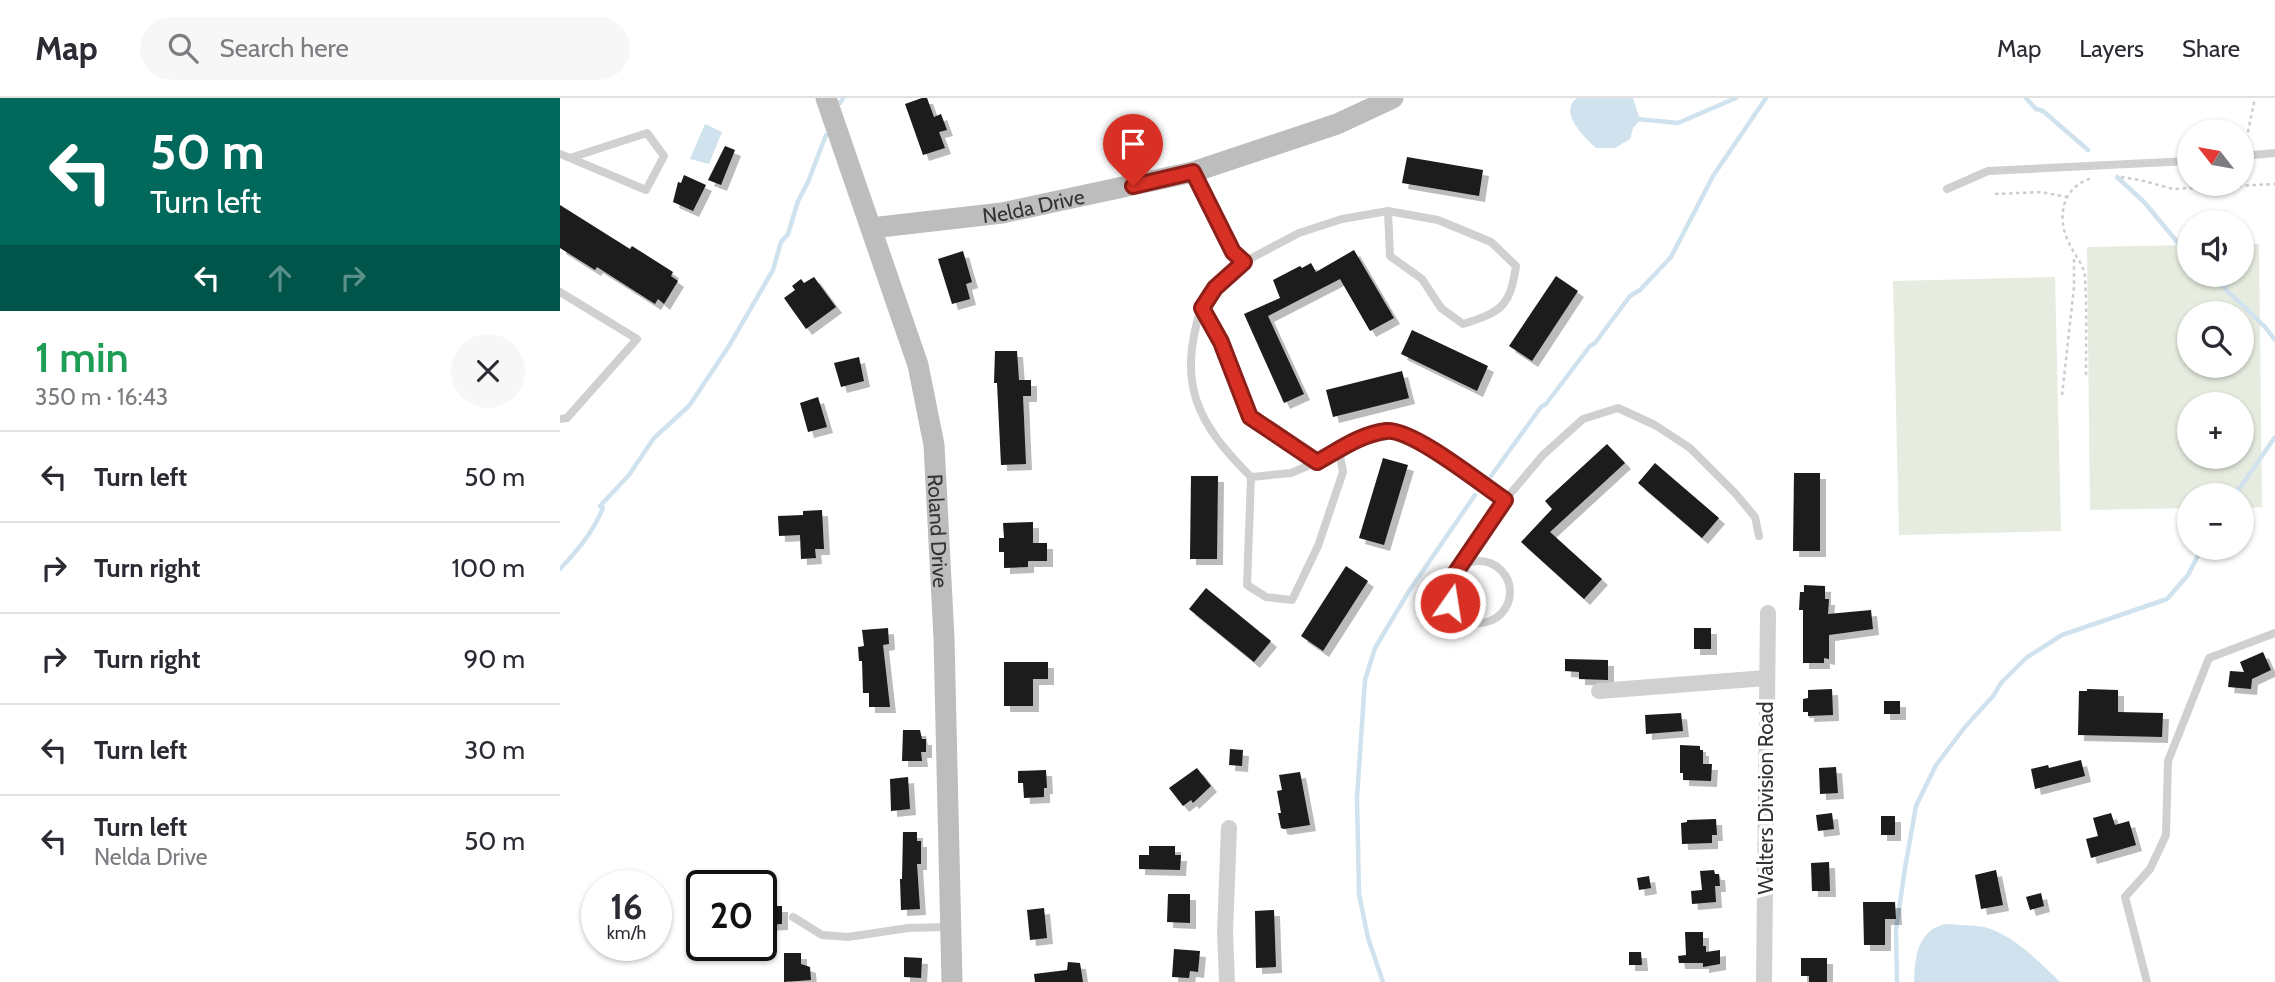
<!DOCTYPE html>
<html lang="en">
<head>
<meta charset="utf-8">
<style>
  :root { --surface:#fff; --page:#f7f7f7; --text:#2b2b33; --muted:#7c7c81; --line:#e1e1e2 }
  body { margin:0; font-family:Cabin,sans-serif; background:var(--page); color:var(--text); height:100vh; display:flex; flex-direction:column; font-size:26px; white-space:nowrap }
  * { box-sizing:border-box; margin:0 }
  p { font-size:23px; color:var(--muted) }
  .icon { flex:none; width:38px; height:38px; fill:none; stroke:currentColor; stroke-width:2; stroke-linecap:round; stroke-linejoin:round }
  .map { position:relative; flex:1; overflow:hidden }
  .panel { display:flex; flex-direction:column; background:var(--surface); width:560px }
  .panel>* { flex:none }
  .banner { background:#00695c; color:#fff; overflow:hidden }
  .needle { width:46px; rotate:301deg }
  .fabs { position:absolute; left:1617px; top:21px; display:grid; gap:14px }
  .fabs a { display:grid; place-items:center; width:77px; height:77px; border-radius:50%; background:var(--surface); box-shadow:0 2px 5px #0004; font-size:35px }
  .speed { position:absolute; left:21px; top:772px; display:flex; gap:14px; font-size:35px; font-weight:700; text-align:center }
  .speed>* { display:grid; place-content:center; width:91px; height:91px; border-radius:50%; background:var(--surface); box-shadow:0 2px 5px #0004; line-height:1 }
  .speed small { font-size:18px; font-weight:400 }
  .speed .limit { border:4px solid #111; border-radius:10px; background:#fff; color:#111 }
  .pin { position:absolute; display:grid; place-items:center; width:60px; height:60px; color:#fff; margin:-72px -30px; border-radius:50% 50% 50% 0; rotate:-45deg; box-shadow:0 0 7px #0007 }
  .pin .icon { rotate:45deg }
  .me { position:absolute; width:77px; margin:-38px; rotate:13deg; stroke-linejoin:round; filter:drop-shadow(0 0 5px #0008) }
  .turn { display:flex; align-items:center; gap:24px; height:147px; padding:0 35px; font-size:32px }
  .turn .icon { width:91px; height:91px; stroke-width:2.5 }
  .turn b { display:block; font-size:49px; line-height:60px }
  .lanes { display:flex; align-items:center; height:66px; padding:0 35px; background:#0003; justify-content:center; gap:35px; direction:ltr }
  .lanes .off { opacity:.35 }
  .round { display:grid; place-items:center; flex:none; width:74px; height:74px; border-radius:37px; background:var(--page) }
  .headline { display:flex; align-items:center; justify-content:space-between; height:119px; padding:0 35px }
  h1 { font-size:42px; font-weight:600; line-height:52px; color:#1e9e55 }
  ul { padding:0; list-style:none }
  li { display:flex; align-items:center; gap:21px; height:91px; padding:0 35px; border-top:2px solid var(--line) }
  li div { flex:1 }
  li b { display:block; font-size:26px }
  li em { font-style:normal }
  header { display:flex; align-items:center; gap:42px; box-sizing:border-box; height:98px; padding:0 35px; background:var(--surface); border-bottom:2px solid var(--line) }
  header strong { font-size:33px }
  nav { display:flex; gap:38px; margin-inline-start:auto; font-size:24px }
  .search { width:490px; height:63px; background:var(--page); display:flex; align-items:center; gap:18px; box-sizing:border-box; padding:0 24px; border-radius:38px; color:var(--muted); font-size:26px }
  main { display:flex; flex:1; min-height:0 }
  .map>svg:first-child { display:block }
  .green { fill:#e6ecdf; fill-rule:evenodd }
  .water { fill:#cfe2ee }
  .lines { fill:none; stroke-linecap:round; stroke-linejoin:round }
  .stream { stroke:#cfe2ee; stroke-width:4.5 }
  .building { fill:#1a1a1a; filter:url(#shadow) }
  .path { stroke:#cdcdcd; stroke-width:2.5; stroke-dasharray:3.5 3.5; stroke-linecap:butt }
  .lane { stroke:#d0d0d0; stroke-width:8 }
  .street { stroke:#d0d0d0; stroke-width:16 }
  .secondary { stroke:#bdbdbd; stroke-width:21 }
  .route-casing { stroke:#8d1f18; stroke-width:18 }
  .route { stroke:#d93025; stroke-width:12 }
  .labels { text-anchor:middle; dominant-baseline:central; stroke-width:7; stroke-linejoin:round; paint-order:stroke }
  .street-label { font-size:21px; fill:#333; stroke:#fff }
</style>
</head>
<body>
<header>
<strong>Map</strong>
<div class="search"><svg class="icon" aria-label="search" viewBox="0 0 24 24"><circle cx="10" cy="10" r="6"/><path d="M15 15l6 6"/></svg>Search here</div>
<nav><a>Map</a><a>Layers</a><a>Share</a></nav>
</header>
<main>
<section class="panel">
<div class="banner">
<div class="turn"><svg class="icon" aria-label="left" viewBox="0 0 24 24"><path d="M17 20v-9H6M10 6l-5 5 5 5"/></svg><div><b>50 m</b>Turn left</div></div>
<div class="lanes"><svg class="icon" aria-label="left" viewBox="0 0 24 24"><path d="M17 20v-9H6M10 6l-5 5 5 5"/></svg><svg class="icon off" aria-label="ahead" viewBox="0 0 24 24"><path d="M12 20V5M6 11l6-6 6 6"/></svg><svg class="icon off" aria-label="right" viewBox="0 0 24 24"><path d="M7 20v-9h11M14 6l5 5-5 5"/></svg></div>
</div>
<div class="headline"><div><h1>1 min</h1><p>350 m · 16:43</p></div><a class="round"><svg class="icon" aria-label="close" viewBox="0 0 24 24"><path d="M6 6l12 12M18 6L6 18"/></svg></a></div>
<ul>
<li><svg class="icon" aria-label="left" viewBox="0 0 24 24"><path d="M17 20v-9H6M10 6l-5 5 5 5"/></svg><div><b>Turn left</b></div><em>50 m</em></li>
<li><svg class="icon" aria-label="right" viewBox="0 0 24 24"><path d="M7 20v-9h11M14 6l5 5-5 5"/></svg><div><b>Turn right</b></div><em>100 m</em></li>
<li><svg class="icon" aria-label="right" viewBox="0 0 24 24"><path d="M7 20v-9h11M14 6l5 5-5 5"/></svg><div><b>Turn right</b></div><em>90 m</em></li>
<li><svg class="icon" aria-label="left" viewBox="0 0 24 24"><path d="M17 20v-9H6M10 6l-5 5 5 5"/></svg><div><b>Turn left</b></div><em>30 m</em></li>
<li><svg class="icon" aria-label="left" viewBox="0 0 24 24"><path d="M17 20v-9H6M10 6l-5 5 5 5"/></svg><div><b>Turn left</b><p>Nelda Drive</p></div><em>50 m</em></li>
</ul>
</section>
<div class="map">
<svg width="1715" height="884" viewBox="0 0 1715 884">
  <defs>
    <filter id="shadow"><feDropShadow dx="6" dy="6" stdDeviation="0" flood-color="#0004"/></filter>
  </defs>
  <rect width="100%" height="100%" fill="#fff"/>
  <g class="green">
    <path d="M1682,146H1699L1702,409L1682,410V397H1629V410L1530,412L1527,149L1629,147V177H1682ZM1629,215H1682V268H1629ZM1629,306H1682V359H1629Z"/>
    <path d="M1495,179L1501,433L1339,437L1333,183Z"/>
  </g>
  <g class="water">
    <path d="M1017,0H1073L1080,22L1073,30L1070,41L1055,50H1036C1024,39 998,14 1017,0Z"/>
    <path d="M145,26L162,34L149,66L130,61Z"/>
    <path d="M1385,826C1397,827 1411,827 1424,829C1453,836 1479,864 1500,884H1354C1355,859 1357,833 1385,826Z"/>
  </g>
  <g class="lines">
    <g class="stream">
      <path d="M1466,0L1476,11L1483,13L1528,52"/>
      <path d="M280,5L283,0"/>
      <path d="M1077,21L1118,25L1176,0"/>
      <path d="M1557,79L1584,104L1629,158"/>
      <path d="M1651,177L1705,229L1715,242"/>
      <path d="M931,378L981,309L986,306L1030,248L1035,245L1070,198L1080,192L1111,159L1153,78L1206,0"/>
      <path d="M1675,397L1715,339"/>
      <path d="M0,471C18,452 33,434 43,410L40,408L69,377L94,340L129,308L169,248L213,172L221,144L228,136L238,103L248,84L266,37"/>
      <path d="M823,884L808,840L799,796L797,699L805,582L815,550L849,493L915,397"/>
      <path d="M1337,884L1336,832L1345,770L1356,708L1376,667L1405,629L1433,598L1441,585L1466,560L1502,537L1607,501L1628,477L1642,450"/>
    </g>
  </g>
  <g class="building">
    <path d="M362,0H367L374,19L381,16L387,32L379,34L385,50L363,57L345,6Z"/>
    <path d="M165,48L175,52L161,87L148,82Z"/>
    <path d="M847,59L923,72L919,98L842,85Z"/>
    <path d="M124,77L146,87L133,113L113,104L118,84L121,85Z"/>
    <path d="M0,107L70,151L72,148L113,174L111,178L118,183L104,206L98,201L95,206L37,169L35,172L0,150Z"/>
    <path d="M794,152L834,220L810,233L780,181L708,218L744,296L724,305L684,216L720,200L713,182L740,168L742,170L751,165L756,174Z"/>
    <path d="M403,153L412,184L406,186L410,201L392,206L378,161Z"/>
    <path d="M996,178L1018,193L972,263L949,248Z"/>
    <path d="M254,179L276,209L246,231L224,200L235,192L232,188L241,181L244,185Z"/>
    <path d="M852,232L928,268L917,293L841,256Z"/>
    <path d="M435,253H457L459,282H471V298H463L466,366L441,367L437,285H434Z"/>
    <path d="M299,259L304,283L281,289L274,265Z"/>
    <path d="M842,273L849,300L773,319L766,292Z"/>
    <path d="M258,299L267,329L248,334L240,305Z"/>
    <path d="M1047,346L1065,365L990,434L1042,481L1024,501L961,444L992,411L985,403Z"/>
    <path d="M823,360L848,367L824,447L799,440Z"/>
    <path d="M1095,365L1159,420L1142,440L1078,385Z"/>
    <path d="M1234,375H1260V453H1233Z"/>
    <path d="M631,378H658L657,461H630Z"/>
    <path d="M262,412L264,451H255L256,460L241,461L240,437L219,438L218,418L243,417V413Z"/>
    <path d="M473,424V445H487V463H468V469L444,470V454H439V440H444L443,425Z"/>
    <path d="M786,468L808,483L763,553L741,538Z"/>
    <path d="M1244,487L1265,488V501H1269L1268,516L1311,512L1313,531L1269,537V561L1264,560V565H1243V512H1239L1240,494H1244Z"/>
    <path d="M646,490L711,543L694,564L629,511Z"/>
    <path d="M328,530L329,546L323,547L330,609H309V595H303L302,563H299L298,549L304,548L302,532Z"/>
    <rect x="1134" y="530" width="17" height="21"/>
    <path d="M1703,554L1711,572L1692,581L1691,591L1668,589L1670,573L1684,574L1680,564Z"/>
    <path d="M1005,561L1048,562V582L1019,581V574L1005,573Z"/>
    <path d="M444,564H488V581H473V608H444Z"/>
    <path d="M1272,591L1273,617L1248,618V614H1243V601L1248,600V592Z"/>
    <path d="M1527,591L1558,592V614L1603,615L1602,639L1518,637L1519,593H1527Z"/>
    <rect x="1324" y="603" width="16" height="13"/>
    <path d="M1121,615L1123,633L1086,636L1085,617Z"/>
    <path d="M343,632H360L362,641H366V654H361L362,663H342Z"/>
    <path d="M1120,647L1140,648V652H1143V666H1152L1151,683L1123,682V675H1120Z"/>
    <path d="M670,651L683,652L682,668L669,667Z"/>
    <path d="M1521,662L1525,678L1475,691L1471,671L1488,667L1489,670Z"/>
    <path d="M1276,669L1278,695L1260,696L1259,670Z"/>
    <path d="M637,670L651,688L633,705L631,702L623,708L609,690Z"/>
    <path d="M486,672L487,690H484V699L464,700L463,685H458V673Z"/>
    <path d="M740,674L750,727L724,731L721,730L718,715H721L717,693L722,692L719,677Z"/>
    <path d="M348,679L350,711L331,713L330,681Z"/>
    <path d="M1272,715L1274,731L1258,733L1256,717Z"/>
    <path d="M1551,715L1555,727L1569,723L1576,747L1531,760L1526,741L1538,738L1533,720Z"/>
    <rect x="1321" y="718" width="14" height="19"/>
    <path d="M1156,721L1157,737H1152V745L1122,746L1121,725L1127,724V722Z"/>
    <path d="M343,734H357V743H361V766H357L360,811L341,812L340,781H342Z"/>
    <path d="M589,748H615V757H621L620,772L579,771V757H589Z"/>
    <path d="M1269,764L1270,793H1252L1251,765Z"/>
    <path d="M1154,772L1155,776H1159L1160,788H1155L1156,804L1132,806L1131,793L1142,792L1140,773Z"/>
    <path d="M1436,772L1443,807L1421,811L1415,777Z"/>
    <path d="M1089,778L1091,790L1079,792L1077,780Z"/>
    <path d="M1481,795L1484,808L1470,812L1466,799Z"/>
    <path d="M608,796H630V825L607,824Z"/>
    <path d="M1303,804H1335L1336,821H1325V847H1304Z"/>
    <path d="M201,808H222V826L201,827Z"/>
    <path d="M484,810L487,840L470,842L467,812Z"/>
    <path d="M714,812L716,869L696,870L695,813Z"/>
    <path d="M1125,834H1143V848H1146V854L1160,852V866L1143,869V865H1119L1118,858L1126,857Z"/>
    <path d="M614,851L640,853L638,874L630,873L629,880L612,879Z"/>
    <path d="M1069,854H1081L1082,867H1069Z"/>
    <path d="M224,855H241V866L250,869L251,882L224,884Z"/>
    <path d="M344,859L362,860L361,880L344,879Z"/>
    <path d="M1241,860H1267V884H1249V878H1241Z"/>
    <path d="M508,864L520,865L523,884H475L474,876L507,872Z"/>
  </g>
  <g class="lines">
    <g class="path">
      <path d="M1685,48L1695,0"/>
      <path d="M1561,79L1580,82L1613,91L1715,86"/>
      <path d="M1435,96L1481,94L1507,99"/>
      <path d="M1526,277C1526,244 1527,211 1525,179C1524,166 1514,157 1509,145C1496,119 1502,88 1533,80"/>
      <path d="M1502,297L1514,189V158"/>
    </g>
    <g class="lane">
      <path d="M0,56L10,60L86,92L104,58L87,35L10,60"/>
      <path d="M1682,58L1715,55"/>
      <path d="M633,74L673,154L684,164L739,135L782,121L828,113L878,122L931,144L956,168C950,209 941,214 903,226L881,210L862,181L830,158L828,113"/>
      <path d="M1387,91L1428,73L1629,63"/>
      <path d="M684,164L655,190L641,210L661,244L690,319L757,364C778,353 803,333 827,333C855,332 920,385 945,402L983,357L1023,321L1058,310L1095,327L1130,350L1175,395L1195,419L1199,438"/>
      <path d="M0,194L77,241L7,320L0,321"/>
      <path d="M641,210C617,287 637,325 691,379L687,487L706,499L732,502L758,448L783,374L779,352"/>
      <path d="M691,379L731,375L757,364"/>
      <circle cx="919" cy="494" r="31"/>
      <path d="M902,467L945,402"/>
      <path d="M233,819L262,837L288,839L348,830L388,829"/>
      <path d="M1587,884L1565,799L1590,771L1606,737L1608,663L1649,560L1715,535"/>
    </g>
    <g class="street">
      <path d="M1039,593L1206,580"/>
      <path d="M667,884L665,834L669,730"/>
      <path d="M1204,884L1208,515"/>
    </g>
    <g class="secondary">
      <path id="s1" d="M266,0L358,267L374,347L384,540L392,884"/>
      <path id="s2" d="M311,130L442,115L633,74L777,26L833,0"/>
    </g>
  </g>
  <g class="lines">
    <defs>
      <path id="route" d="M573,88L633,74L673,154L684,164L655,190L642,210L661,244L690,319L757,364C779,352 801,336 826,333C852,330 921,386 945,402L894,477L890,486V505"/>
    </defs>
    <use href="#route" class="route-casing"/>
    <use href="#route" class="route"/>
  </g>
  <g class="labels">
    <g class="street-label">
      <text stroke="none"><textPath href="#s2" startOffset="164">Nelda Drive</textPath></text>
      <text stroke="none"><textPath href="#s1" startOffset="450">Roland Drive</textPath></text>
      <text transform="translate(1205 700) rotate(-90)">Walters Division Road</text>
    </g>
  </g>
</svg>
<div class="fabs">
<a><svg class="needle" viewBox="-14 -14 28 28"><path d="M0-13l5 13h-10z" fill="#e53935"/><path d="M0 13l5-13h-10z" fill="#7c7c81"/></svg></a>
<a><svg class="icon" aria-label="sound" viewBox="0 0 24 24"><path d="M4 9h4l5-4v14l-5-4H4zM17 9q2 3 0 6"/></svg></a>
<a><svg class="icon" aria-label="search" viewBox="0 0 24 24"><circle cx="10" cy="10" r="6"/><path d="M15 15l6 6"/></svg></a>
<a>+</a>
<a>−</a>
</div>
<div class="speed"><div>16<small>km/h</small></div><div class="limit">20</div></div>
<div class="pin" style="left:573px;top:88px;background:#d93025"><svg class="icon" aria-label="arrive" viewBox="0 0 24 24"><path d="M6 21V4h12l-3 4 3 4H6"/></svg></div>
<svg class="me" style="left:890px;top:505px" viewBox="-20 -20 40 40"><circle r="17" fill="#d93025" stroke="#fff" stroke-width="3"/><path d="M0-11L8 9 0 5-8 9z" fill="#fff"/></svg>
</div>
</main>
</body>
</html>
